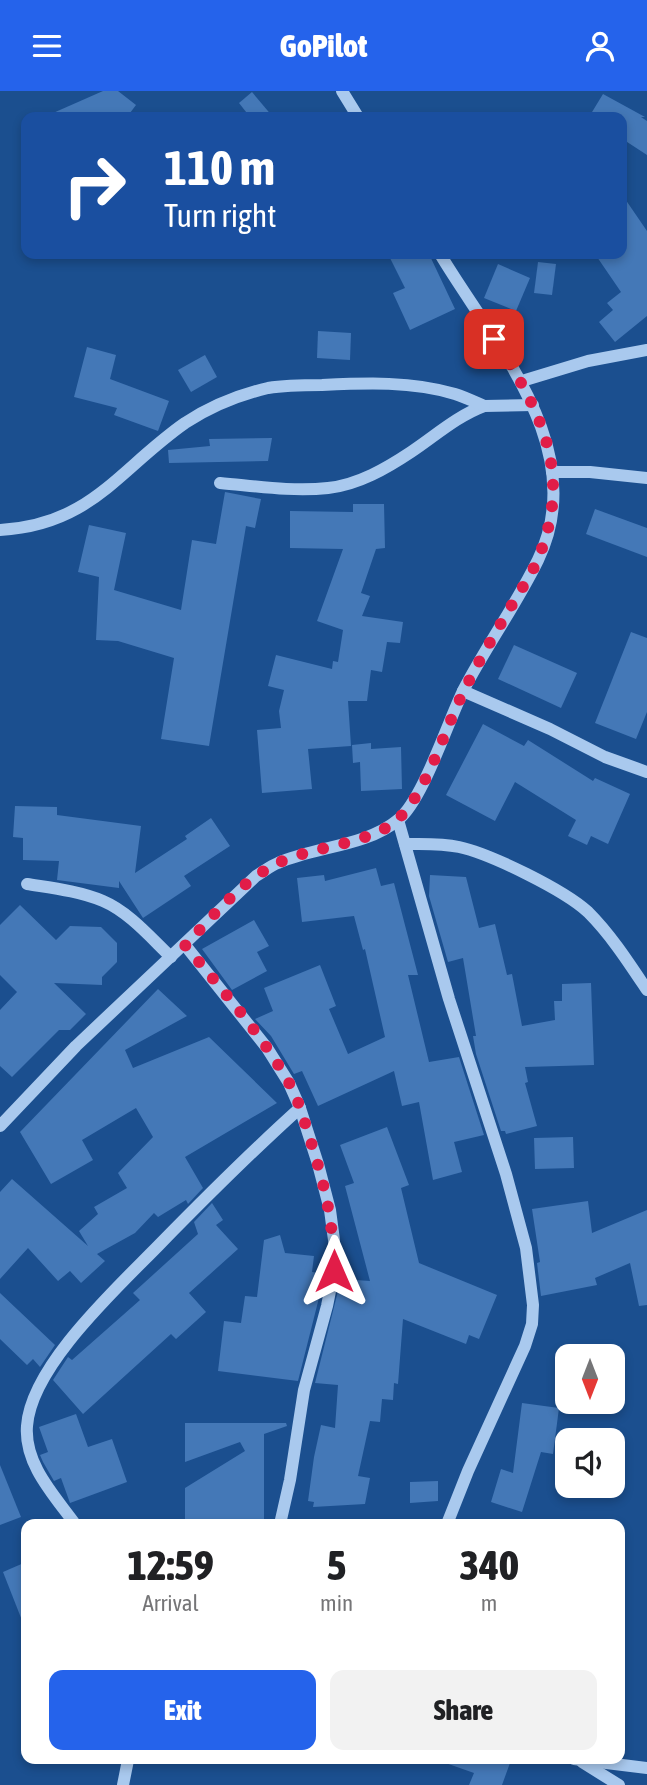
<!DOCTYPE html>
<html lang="en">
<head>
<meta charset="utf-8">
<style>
  :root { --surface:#fff; --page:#f2f2f2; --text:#202124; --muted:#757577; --accent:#2563eb }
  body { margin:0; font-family:"Asap Condensed",sans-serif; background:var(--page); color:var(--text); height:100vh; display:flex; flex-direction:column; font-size:26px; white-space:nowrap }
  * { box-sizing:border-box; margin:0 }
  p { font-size:23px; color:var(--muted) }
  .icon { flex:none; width:38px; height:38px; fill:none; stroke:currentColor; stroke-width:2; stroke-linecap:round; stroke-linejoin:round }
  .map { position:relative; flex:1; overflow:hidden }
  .side { position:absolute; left:21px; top:1428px; width:604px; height:245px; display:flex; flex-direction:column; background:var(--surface); border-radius:14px; box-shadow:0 4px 10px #0003 }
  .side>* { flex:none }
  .top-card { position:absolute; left:21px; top:21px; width:606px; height:147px; border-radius:14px; box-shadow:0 4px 10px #0003; background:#1a4fa0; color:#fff; overflow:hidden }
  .needle { width:46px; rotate:180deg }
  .controls { position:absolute; left:555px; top:1253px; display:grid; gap:14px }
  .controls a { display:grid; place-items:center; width:70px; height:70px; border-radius:14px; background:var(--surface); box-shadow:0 4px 10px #0003; font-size:35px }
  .pin { position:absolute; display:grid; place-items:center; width:60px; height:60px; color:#fff; margin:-30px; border-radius:14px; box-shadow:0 4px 10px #0006 }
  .me { position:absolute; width:77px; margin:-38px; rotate:0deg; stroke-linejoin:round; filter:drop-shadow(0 0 5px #0008) }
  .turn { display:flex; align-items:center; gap:24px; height:147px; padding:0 28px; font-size:32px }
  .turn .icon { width:91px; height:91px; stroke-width:2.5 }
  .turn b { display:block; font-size:49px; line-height:60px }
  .eta { display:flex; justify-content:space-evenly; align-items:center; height:119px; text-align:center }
  .eta b { font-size:42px; font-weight:800; line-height:49px }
  .cta { display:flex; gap:14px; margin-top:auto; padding:14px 28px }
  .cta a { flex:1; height:80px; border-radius:14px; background:var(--accent); color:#fff; font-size:28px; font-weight:800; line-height:80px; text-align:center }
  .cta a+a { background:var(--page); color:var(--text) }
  header { display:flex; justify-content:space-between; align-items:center; height:91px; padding:0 28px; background:var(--accent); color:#fff; font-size:32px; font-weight:800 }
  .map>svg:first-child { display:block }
  .building { fill:#4478b7 }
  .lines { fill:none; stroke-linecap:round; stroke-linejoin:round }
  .minor { stroke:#a9c9ee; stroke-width:12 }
  .route { stroke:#e11d48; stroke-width:12; stroke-dasharray:0 21.6 }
</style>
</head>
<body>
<header><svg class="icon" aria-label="menu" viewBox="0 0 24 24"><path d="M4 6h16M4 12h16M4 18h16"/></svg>GoPilot<svg class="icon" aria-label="person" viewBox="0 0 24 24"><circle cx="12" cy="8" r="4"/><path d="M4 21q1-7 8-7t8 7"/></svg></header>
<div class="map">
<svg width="647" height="1694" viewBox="0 0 647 1694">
  <rect width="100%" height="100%" fill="#1b4f8f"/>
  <g class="building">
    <path d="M103,0H118L136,14L127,26H44Z"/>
    <path d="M252,1L273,26H250L239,12Z"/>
    <path d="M603,3L645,26H641L647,30V64L621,47V26H589Z"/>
    <path d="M621,102L647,140V225L615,251L599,231L613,219L607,212L621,201L595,163H621Z"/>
    <path d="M388,163H429L455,218L410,239L393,202L405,197Z"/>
    <path d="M538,171L556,173L552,204L534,202Z"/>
    <path d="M498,173L530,187L516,220L484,207Z"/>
    <path d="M318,240L351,242L350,269L317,267Z"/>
    <path d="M87,256L116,264L110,288L169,310L158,340L114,324L117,317L74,306Z"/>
    <path d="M205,264L217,286L191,301L178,279Z"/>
    <path d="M272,347L268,370L169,372L168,359L210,355L209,348Z"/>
    <path d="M225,401L261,408L255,437L246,435L209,655L161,648L174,567L118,550L96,549L99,486L78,481L89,434L126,442L114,499L181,519L192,449L216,453Z"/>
    <path d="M353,413H384L385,457L376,458L361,502L370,505L362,525L403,531L400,552L387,551L382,581L371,579L367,610H348L351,655L308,658L312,698L262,702L257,639L281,637L279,620L284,599L268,595L276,564L332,578L333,570L338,571L343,539L317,530L343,458L290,457V420L353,421Z"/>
    <path d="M595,418L647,437V466L586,443Z"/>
    <path d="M631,541L647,547V621L636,648L595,632Z"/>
    <path d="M514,554L577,582L561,617L498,588Z"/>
    <path d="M483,633L524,655L528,649L593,690L595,687L630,703L608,753L591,745L587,754L568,745L576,729L515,691L495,730L446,704Z"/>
    <path d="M371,652V658L401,656L402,698L361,700L360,671L353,672L352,654Z"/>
    <path d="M15,715L57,716V724L141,735L135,782L187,748L185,745L211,727L230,755L184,785L191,795L143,827L119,790V797L57,789L59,770L23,769V747L13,746Z"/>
    <path d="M376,777L381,795L394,792L418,884H408L429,971L459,966L484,1044L454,1051L462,1081L433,1089L419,1011L402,1015L394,980L318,1015L302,980L294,983L271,945L255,928L273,920L264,897L320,874L336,915L329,918L348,963L385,946L365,858L363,859L354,825L302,831L297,787L324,784L325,790Z"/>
    <path d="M430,784L466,786L479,837L495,833L507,884L512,883L522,935L555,929L554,910H562V893L591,892L594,974L525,976L528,991L525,992L537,1035L506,1043L505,1040H501L476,963L473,945H476L463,867L448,871L429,805Z"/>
    <path d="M20,814L56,849L70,835L101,836L117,852V871L102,886V894L54,892L86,923L70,939H59L12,986L0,975V919L17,901L0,884V834Z"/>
    <path d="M254,829L269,855L257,861L267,880L232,899L202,858Z"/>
    <path d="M158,898L187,925L125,959L133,977L209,946L277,1012L185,1066L203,1097L188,1113L186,1109L158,1126L154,1122L135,1142L97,1163L105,1170L81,1192L70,1180L58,1190L28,1157L0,1188V1101L12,1088L88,1155L79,1140L98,1123L94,1116L127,1097L118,1082L153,1046L136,1017L82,1049L93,1069L51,1093L20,1041Z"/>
    <path d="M387,1036L409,1094L401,1097L419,1172L497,1204L479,1248L469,1244L466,1253L403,1228L398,1293L394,1292L393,1309L382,1308L380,1331L370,1330L358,1385L370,1387L365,1413L313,1416L314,1411L308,1410L314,1366L321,1334L335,1337L338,1294L315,1292L341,1188L370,1190L345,1095L354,1092L340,1054Z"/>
    <path d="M573,1046L574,1077L535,1078L534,1047Z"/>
    <path d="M588,1110L592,1142L647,1119V1214L639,1215L630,1172L595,1187L597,1194L541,1205L537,1172L540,1171L532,1118Z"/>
    <path d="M212,1112L223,1129L216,1134L238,1158L189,1202L206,1221L176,1248L171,1243L83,1323L53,1289L68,1266L72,1269L140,1209L133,1202L198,1143L194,1131Z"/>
    <path d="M280,1144L285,1162L314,1165L312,1181L325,1183L298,1290L218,1280L224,1230L241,1232L245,1205L257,1206L264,1149Z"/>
    <path d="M0,1202L55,1254L40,1276L33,1268L27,1274L0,1248Z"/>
    <path d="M522,1312L559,1317L553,1363L541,1361L522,1421L491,1411L501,1378L513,1382Z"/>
    <path d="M76,1323L88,1356L112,1348L127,1391L70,1412L61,1387L54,1390L43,1371L40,1364L48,1361L39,1336Z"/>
    <path d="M185,1332H286L287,1335L264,1343V1433H185V1397L245,1360L240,1351L185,1371Z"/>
    <path d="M0,1374L21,1426L0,1434Z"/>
    <path d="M438,1390V1410L410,1412V1391Z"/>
    <path d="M26,1471V1537H25L3,1481Z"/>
    <path d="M440,1668H497L510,1672L502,1694H469L474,1682L440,1670Z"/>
  </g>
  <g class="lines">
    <g class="minor">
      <path d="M342,0L358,26"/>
      <path d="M522,290L588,270L647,259"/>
      <path d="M552,381H590L647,387"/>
      <path d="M220,392C255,395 293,401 328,397C358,394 387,377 411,361C435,345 457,325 484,315L533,314"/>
      <path d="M0,439C91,434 118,379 185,332C211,315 238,304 268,297C286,294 304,294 322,294C366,292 412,290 455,303C465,306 475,311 484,315"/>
      <path d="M463,600L550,638L605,666L647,681"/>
      <path d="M398,729L449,908L506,1083L526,1157L533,1214L532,1233L525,1255L468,1380L447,1433"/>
      <path d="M405,753C423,753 441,752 459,756C491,763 564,799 588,821C611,844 629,872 647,899"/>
      <path d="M27,793C52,797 79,800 103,810C129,821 151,847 171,866"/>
      <path d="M185,854L267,957L289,992L300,1017L318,1073L330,1119L334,1149V1180L327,1215L304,1299L290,1389L280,1433"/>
      <path d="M0,1035L76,955L256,785C263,781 270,775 278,772C316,755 365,756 398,729C423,709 448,630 464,598C487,554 516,514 538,469C592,358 493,252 440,163"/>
      <path d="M75,1433C54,1404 24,1373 27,1335C31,1275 118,1196 159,1154C205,1107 251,1061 300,1017"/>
      <path d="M574,1668L647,1677"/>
      <path d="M582,1671L619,1694"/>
      <path d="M123,1694L128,1669"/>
    </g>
  </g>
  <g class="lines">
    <path class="route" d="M334,1180C334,1132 324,1091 309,1045C303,1026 298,1007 288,990C260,941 221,898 185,854C213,826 240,791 276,773C310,755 372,754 399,727C428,699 445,637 464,600C479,569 496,541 513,512C522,497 533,481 539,465C573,381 540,318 494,248"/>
  </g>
</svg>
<div class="controls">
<a><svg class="needle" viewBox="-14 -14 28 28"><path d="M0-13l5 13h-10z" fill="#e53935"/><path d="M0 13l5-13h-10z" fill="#757577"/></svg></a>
<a><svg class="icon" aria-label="sound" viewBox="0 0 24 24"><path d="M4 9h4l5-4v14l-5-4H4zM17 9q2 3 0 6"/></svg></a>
</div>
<div class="pin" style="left:494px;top:248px;background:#d93025"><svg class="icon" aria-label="arrive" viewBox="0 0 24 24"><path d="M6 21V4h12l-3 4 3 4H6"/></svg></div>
<svg class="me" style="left:334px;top:1180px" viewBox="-20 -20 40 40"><path d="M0-17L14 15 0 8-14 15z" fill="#e11d48" stroke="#fff" stroke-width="4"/></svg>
<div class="top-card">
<div class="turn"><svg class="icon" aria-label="right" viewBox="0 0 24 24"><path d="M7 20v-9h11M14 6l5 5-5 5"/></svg><div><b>110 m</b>Turn right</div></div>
</div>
<section class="side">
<div class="eta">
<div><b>12:59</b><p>Arrival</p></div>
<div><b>5</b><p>min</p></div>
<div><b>340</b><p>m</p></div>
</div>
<div class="cta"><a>Exit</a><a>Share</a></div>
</section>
</div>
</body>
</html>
